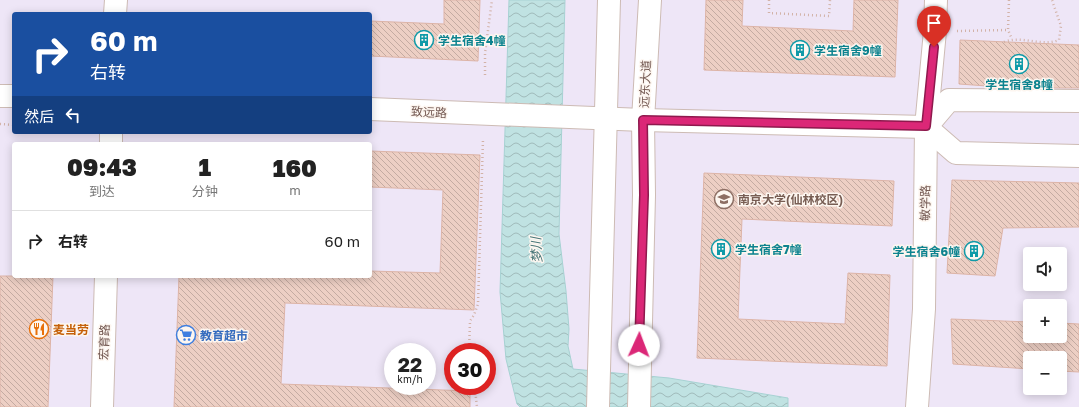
<!DOCTYPE html>
<html lang="zh">
<head>
<meta charset="utf-8">
<style>
  :root { --surface:#fff; --page:#f6f6f6; --text:#222; --muted:#767676; --line:#e0e0e0 }
  body { margin:0; font-family:"Golos Text","Noto Sans SC",sans-serif; background:var(--page); color:var(--text); height:100vh; display:flex; flex-direction:column; font-size:15px; white-space:nowrap }
  * { box-sizing:border-box; margin:0 }
  p { font-size:13px; color:var(--muted) }
  .icon { flex:none; width:22px; height:22px; fill:none; stroke:currentColor; stroke-width:2; stroke-linecap:round; stroke-linejoin:round }
  .map { position:relative; flex:1; overflow:hidden }
  .drawer { position:absolute; left:12px; top:142px; width:360px; height:136px; display:flex; flex-direction:column; background:var(--surface); border-radius:4px; box-shadow:0 2px 10px #0003 }
  .drawer>* { flex:none }
  .banner { position:absolute; left:12px; top:12px; width:360px; height:122px; border-radius:4px; box-shadow:0 2px 10px #0003; background:#1a4fa0; color:#fff; overflow:hidden }
  .tools { position:absolute; left:1023px; top:247px; display:grid; gap:8px }
  .tools a { display:grid; place-items:center; width:44px; height:44px; border-radius:4px; background:var(--surface); box-shadow:0 2px 10px #0003; font-size:20px }
  .speed { position:absolute; left:384px; top:343px; display:flex; gap:8px; font-size:20px; font-weight:700; text-align:center }
  .speed>* { display:grid; place-content:center; width:52px; height:52px; border-radius:50%; background:var(--surface); box-shadow:0 2px 10px #0003; line-height:1 }
  .speed small { font-size:10px; font-weight:400 }
  .speed .limit { border:6px solid #d22; background:#fff; color:#111 }
  .pin { position:absolute; display:grid; place-items:center; width:34px; height:34px; color:#fff; margin:-41px -17px; border-radius:50% 50% 50% 0; rotate:-45deg; box-shadow:0 0 4px #0007 }
  .pin .icon { rotate:45deg }
  .me { position:absolute; width:44px; margin:-22px; rotate:2deg; stroke-linejoin:round; filter:drop-shadow(0 0 3px #0008) }
  .turn { display:flex; align-items:center; gap:14px; height:84px; padding:0 12px; font-size:18px }
  .turn .icon { width:52px; height:52px; stroke-width:2.5 }
  .turn b { display:block; font-size:28px; line-height:34px }
  .then { display:flex; align-items:center; height:38px; padding:0 12px; background:#0003; gap:8px; font-size:15px }
  .eta { display:flex; justify-content:space-evenly; align-items:center; height:68px; text-align:center }
  .eta b { font-size:24px; font-weight:800; line-height:28px }
  ul { padding:0; list-style:none }
  li { display:flex; align-items:center; gap:12px; height:60px; padding:0 12px; border-top:1px solid var(--line) }
  li div { flex:1 }
  li b { display:block; font-size:15px }
  li em { font-style:normal }
  .map>svg:first-child { display:block }
  .education { fill:#eee6f7; fill-rule:evenodd }
  .water { fill:url(#water-waves); stroke:#a7d2d3 }
  .building { fill:url(#building-back-hatch); stroke:#ddb4a7 }
  .lines { fill:none; stroke-linecap:round; stroke-linejoin:round }
  .minor-casing { stroke:#cdbbb4; stroke-width:24 }
  .path { stroke:#d2b2a7; stroke-width:2.5; stroke-dasharray:1 3; stroke-linecap:butt }
  .minor { stroke:#fff; stroke-width:22 }
  .route-casing { stroke:#8e194d; stroke-width:10 }
  .route { stroke:#db2777; stroke-width:7 }
  .labels { text-anchor:middle; dominant-baseline:central; stroke-width:3; stroke-linejoin:round; paint-order:stroke }
  .culture-label { font-size:12px; font-weight:bold; fill:#0d838f; stroke:#fdf6f0; text-anchor:start }
  .street-label { font-size:12px; fill:#725750; stroke:#fdf6f0 }
  .education-label { font-size:12px; font-weight:bold; fill:#785e54; stroke:#fdf6f0; text-anchor:start }
  .food-label { font-size:12px; font-weight:bold; fill:#c56008; stroke:#fdf6f0; text-anchor:start }
  .shop-label { font-size:12px; font-weight:bold; fill:#366cbe; stroke:#fdf6f0; text-anchor:start }
  .water-label { font-size:13px; font-style:italic; fill:#457476; stroke:#fdf6f0 }
</style>
</head>
<body>
<div class="map">
<svg width="1079" height="407" viewBox="0 0 1079 407">
  <defs>
    <pattern id="water-waves" width="16" height="10" patternUnits="userSpaceOnUse"><rect width="16" height="10" fill="#c0e2e2"/><path d="M0 5q4-4 8 0t8 0" fill="none" stroke="#a0baba"/></pattern>
    <pattern id="building-back-hatch" width="6" height="6" patternUnits="userSpaceOnUse"><rect width="6" height="6" fill="#edcfc4"/><path d="M-1 5l2 2M0 0l6 6M5-1l2 2" fill="none" stroke="#c4aba2"/></pattern>
  </defs>
  <rect width="100%" height="100%" fill="#faf2ea"/>
  <path class="education" d="M0,0H1079V407H0ZM14,14H370V132H14ZM14,144H370V276H14ZM1030,254H1060V284H1030ZM1030,306H1060V336H1030ZM393,352H427V386H393ZM453,352H487V386H453ZM1030,358H1060V388H1030Z"/>
  <path class="water" d="M509,0H565L559,234L566,291L569,329L568,346L573,369L669,378L788,398V407H520L517,404L506,359L500,292Z"/>
  <g class="building">
    <path d="M444,0H480L478,61L370,56V21L444,24Z"/>
    <path d="M706,0H743L742,26L853,31L854,0H898L895,77L704,70Z"/>
    <path d="M960,40L1079,45V88H1015L959,84Z"/>
    <path d="M370,151L480,155L474,310L285,303L281,384L470,391V407H174L179,276H370V271L440,273L443,190L370,187Z"/>
    <path d="M704,173L894,181L892,226L742,219L738,319L845,324L848,273L890,275L887,366L697,358Z"/>
    <path d="M952,180L1079,183V227L1003,228L995,276L947,273Z"/>
    <path d="M0,276H53L48,407H0Z"/>
    <path d="M951,319L1030,322V336H1060V323L1079,324V372L1060,371V358H1030V369L953,364Z"/>
  </g>
  <g class="lines">
    <defs>
      <g id="minor">
        <path d="M115,14L116,0"/>
        <path d="M0,96H14"/>
        <path d="M370,109L643,120L926,127L956,153L1079,156"/>
        <path d="M926,127L949,100L1079,101"/>
        <path d="M111,144V132"/>
        <path d="M102,407L106,276"/>
        <path d="M598,407L609,0"/>
        <path d="M639,407L644,195L643,120L650,0"/>
        <path d="M917,407L924,309L926,127L935,31L936,0"/>
      </g>
    </defs>
    <use href="#minor" class="minor-casing"/>
    <g class="path">
      <path d="M769,0V13L829,16L830,0"/>
      <path d="M1009,0L1008,30L1012,39"/>
      <path d="M957,31L1008,30"/>
      <path d="M1004,42C1022,35 1041,47 1059,40L1061,26L1052,0"/>
      <path d="M485,75V53L492,0"/>
      <path d="M0,124L14,125"/>
      <path d="M469,352L470,321L474,315L478,304L483,139"/>
      <path d="M472,386L475,390L477,407"/>
    </g>
    <use href="#minor" class="minor"/>
  </g>
  <g class="lines">
    <defs>
      <path id="route" d="M639,345L644,195L643,120L926,126L934,47"/>
    </defs>
    <use href="#route" class="route-casing"/>
    <use href="#route" class="route"/>
  </g>
  <defs>
    <symbol id="building-ring" viewBox="-11 -11 22 22"><circle r="9.5" fill="#fdf6f0" stroke="#0f9aa8" stroke-width="1.5"/><path d="M-4-6H4V6H1V3H-1V6H-4ZM-2.5-4.3h1.7v1.8h-1.7ZM.8-4.3h1.7v1.8H.8ZM-2.5-1h1.7V.8h-1.7ZM.8-1h1.7V.8H.8Z" fill="#0f9aa8"/></symbol>
    <symbol id="university-ring" viewBox="-11 -11 22 22"><circle r="9.5" fill="#fdf6f0" stroke="#8d6e63" stroke-width="1.5"/><path d="M0-5L7-2L0 1L-7-2ZM-4 1L0 2.5L4 1V4Q0 6-4 4Z" fill="#8d6e63"/></symbol>
    <symbol id="restaurant-ring" viewBox="-11 -11 22 22"><circle r="9.5" fill="#fdf6f0" stroke="#e8710a" stroke-width="1.5"/><path d="M-5-6h1v4h1v-4h1v4h1v-4h1v5L-1.5 .5V6h-2V.5L-5-1ZM5-6V6H3V1.5H1.5Q1.5-4 5-6Z" fill="#e8710a"/></symbol>
    <symbol id="supermarket-ring" viewBox="-11 -11 22 22"><circle r="9.5" fill="#fdf6f0" stroke="#3f7fe0" stroke-width="1.5"/><path d="M-6-5.5h2.5l.6 2H6L4.5 2H-2.5L-4.4-4H-6ZM-1.5 3.2a1.3 1.3 0 1 0 .1 0ZM3 3.2a1.3 1.3 0 1 0 .1 0Z" fill="#3f7fe0"/></symbol>
  </defs>
  <g fill-rule="evenodd">
    <use href="#building-ring" x="413" y="29" width="22" height="22"/>
    <use href="#building-ring" x="789" y="39" width="22" height="22"/>
    <use href="#building-ring" x="1008" y="53" width="22" height="22"/>
    <use href="#university-ring" x="713" y="188" width="22" height="22"/>
    <use href="#building-ring" x="710" y="238" width="22" height="22"/>
    <use href="#building-ring" x="963" y="240" width="22" height="22"/>
    <use href="#restaurant-ring" x="28" y="318" width="22" height="22"/>
    <use href="#supermarket-ring" x="175" y="324" width="22" height="22"/>
  </g>
  <g class="labels">
    <g class="culture-label">
      <text x="438" y="40">学生宿舍4幢</text>
      <text x="814" y="50">学生宿舍9幢</text>
      <text x="1019" y="84" text-anchor="middle">学生宿舍8幢</text>
      <text x="735" y="249">学生宿舍7幢</text>
      <text x="960" y="251" text-anchor="end">学生宿舍6幢</text>
    </g>
    <g class="street-label">
      <text transform="translate(645 84) rotate(-87)">远东大道</text>
      <text transform="translate(429 112) rotate(3)">致远路</text>
      <text transform="translate(925 203) rotate(-89)">敏学路</text>
      <text transform="translate(104 342) rotate(-88)">宏育路</text>
    </g>
    <g class="education-label">
      <text x="738" y="199">南京大学(仙林校区)</text>
    </g>
    <g class="food-label">
      <text x="53" y="329">麦当劳</text>
    </g>
    <g class="shop-label">
      <text x="200" y="335">教育超市</text>
    </g>
    <g class="water-label">
      <text transform="translate(536 250) rotate(-93)">梦川</text>
    </g>
  </g>
</svg>
<div class="tools">
<a><svg class="icon" aria-label="sound" viewBox="0 0 24 24"><path d="M4 9h4l5-4v14l-5-4H4zM17 9q2 3 0 6"/></svg></a>
<a>+</a>
<a>−</a>
</div>
<div class="speed"><div>22<small>km/h</small></div><div class="limit">30</div></div>
<div class="pin" style="left:934px;top:47px;background:#d93025"><svg class="icon" aria-label="arrive" viewBox="0 0 24 24"><path d="M6 21V4h12l-3 4 3 4H6"/></svg></div>
<svg class="me" style="left:639px;top:345px" viewBox="-20 -20 40 40"><circle r="19" fill="#fff"/><path d="M0-13L10 11 0 6-10 11z" fill="#db2777"/></svg>
<div class="banner">
<div class="turn"><svg class="icon" aria-label="right" viewBox="0 0 24 24"><path d="M7 20v-9h11M14 6l5 5-5 5"/></svg><div><b>60 m</b>右转</div></div>
<div class="then">然后<svg class="icon" aria-label="left" viewBox="0 0 24 24"><path d="M17 20v-9H6M10 6l-5 5 5 5"/></svg></div>
</div>
<section class="drawer">
<div class="eta">
<div><b>09:43</b><p>到达</p></div>
<div><b>1</b><p>分钟</p></div>
<div><b>160</b><p>m</p></div>
</div>
<ul>
<li><svg class="icon" aria-label="right" viewBox="0 0 24 24"><path d="M7 20v-9h11M14 6l5 5-5 5"/></svg><div><b>右转</b></div><em>60 m</em></li>
</ul>
</section>
</div>
</body>
</html>
